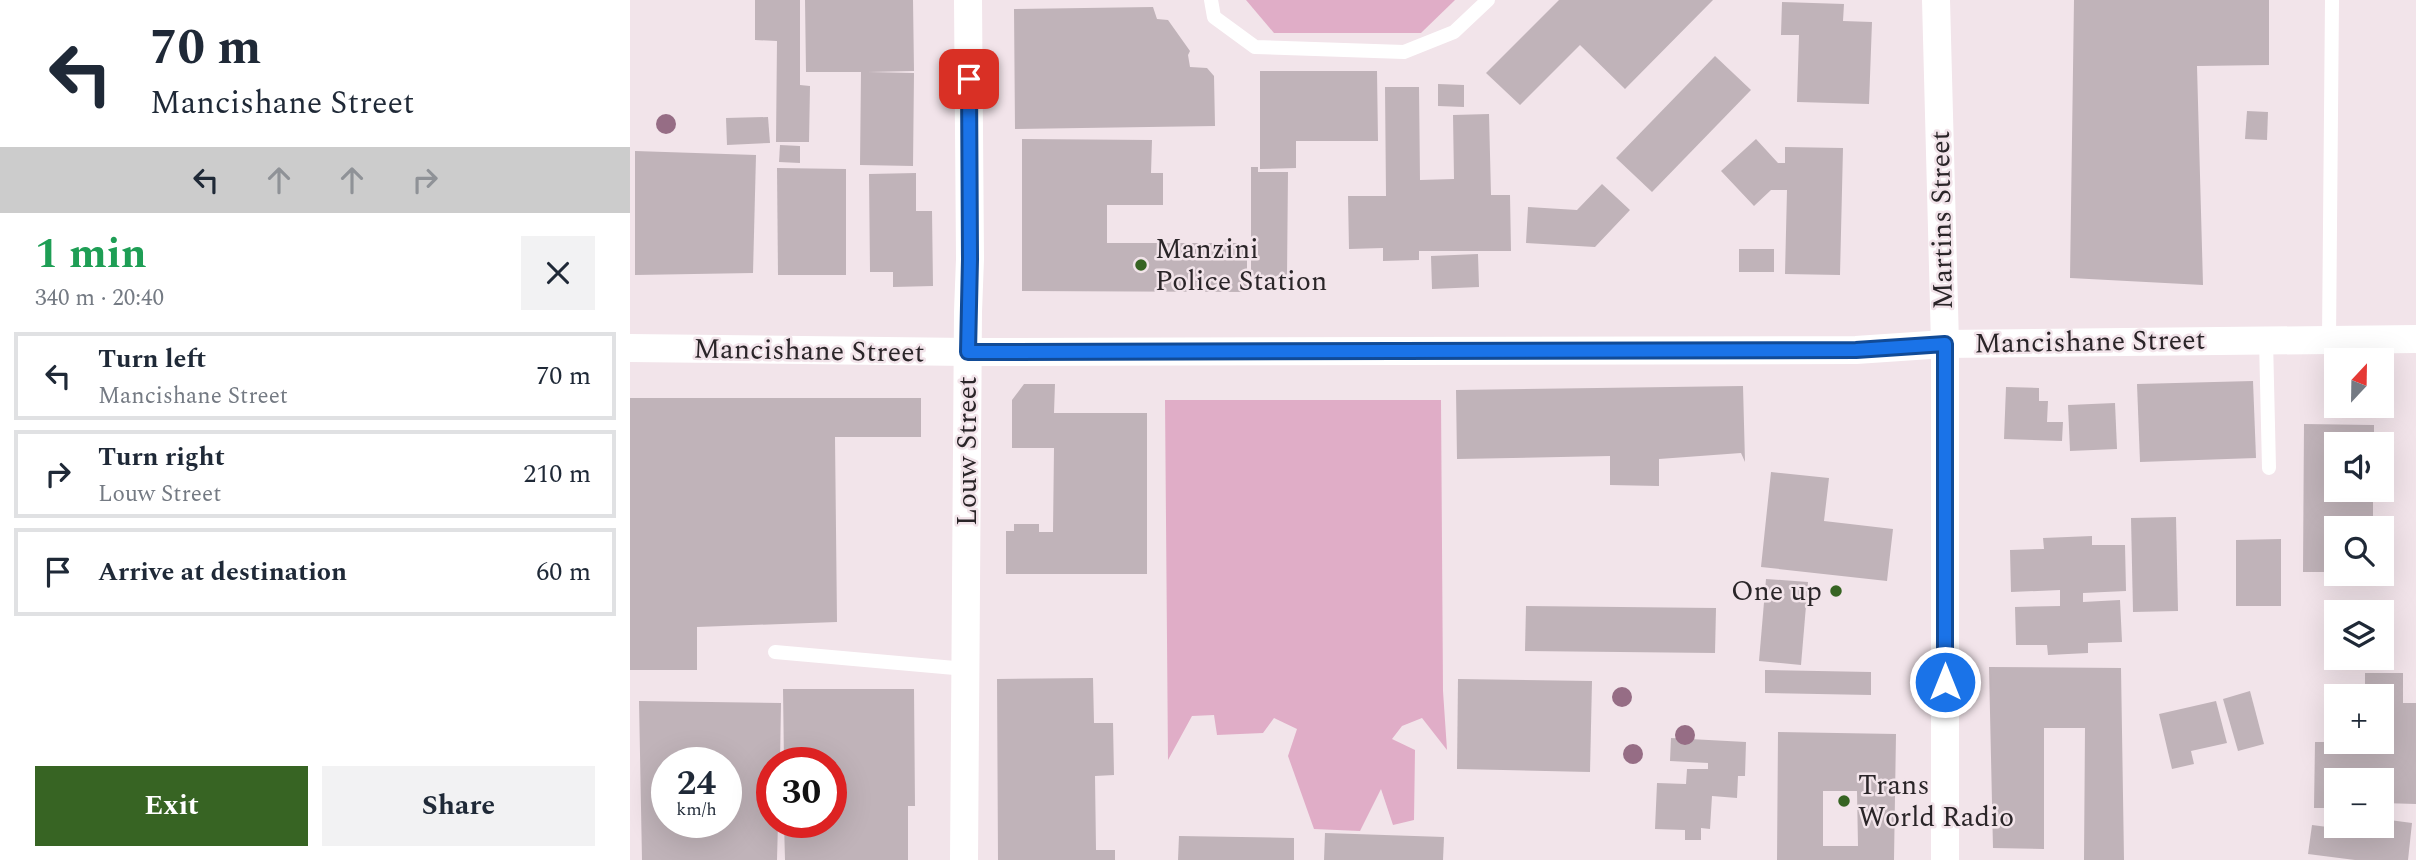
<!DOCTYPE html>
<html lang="en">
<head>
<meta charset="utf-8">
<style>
  :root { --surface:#fff; --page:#f2f2f3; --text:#1f2937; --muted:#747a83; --line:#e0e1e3; --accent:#376423 }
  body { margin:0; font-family:Spectral,serif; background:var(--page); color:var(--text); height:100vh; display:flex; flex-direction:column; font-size:26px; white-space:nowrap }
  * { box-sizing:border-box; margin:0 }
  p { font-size:23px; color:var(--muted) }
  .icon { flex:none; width:38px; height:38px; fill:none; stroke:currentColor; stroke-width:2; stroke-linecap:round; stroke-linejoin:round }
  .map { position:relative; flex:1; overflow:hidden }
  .sheet { display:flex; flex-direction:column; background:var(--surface); width:630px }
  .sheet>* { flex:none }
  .guide { background:#fff; color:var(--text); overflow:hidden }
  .needle { width:46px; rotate:22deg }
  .controls { position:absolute; left:1694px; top:348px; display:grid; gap:14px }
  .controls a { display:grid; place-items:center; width:70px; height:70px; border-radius:0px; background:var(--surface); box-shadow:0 7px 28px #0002; font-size:35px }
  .speed { position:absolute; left:21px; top:747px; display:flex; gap:14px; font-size:35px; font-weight:700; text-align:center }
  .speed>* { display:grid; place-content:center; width:91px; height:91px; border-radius:50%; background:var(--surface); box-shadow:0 7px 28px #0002; line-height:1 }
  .speed small { font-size:18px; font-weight:400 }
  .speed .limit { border:10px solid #d22; background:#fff; color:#111 }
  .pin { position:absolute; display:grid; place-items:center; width:60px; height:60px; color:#fff; margin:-30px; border-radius:14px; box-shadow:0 4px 10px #0006 }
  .me { position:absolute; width:77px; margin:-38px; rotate:0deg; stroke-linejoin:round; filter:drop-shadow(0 0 5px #0008) }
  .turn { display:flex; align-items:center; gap:24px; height:147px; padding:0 35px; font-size:32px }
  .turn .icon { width:91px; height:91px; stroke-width:2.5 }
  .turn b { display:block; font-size:49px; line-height:60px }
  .lanes { display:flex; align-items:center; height:66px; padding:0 35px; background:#0003; justify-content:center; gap:35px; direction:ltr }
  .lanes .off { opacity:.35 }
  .round { display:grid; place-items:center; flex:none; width:74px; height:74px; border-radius:0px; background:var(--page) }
  .head { display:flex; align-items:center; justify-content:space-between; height:119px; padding:0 35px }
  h1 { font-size:42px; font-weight:700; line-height:52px; color:#1e9e55 }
  .button { display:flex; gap:14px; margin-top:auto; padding:14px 35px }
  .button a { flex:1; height:80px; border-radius:0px; background:var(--accent); color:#fff; font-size:28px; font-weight:700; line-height:80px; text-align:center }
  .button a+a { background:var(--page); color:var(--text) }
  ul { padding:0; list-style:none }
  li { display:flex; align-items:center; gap:21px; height:88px; margin:0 14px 10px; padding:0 21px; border:4px solid var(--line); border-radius:0px }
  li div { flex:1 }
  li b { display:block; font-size:26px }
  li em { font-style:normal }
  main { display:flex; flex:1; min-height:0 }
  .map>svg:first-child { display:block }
  .green { fill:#e0adc7 }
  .building { fill:#c0b3b9; fill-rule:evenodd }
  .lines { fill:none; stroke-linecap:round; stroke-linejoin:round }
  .lane { stroke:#fff; stroke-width:14 }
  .street { stroke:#fff; stroke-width:28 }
  .tree { fill:#966d85 }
  .route-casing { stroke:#114b97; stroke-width:18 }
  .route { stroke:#1a73e8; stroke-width:12 }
  .poi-dot { fill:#376423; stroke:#f2e4ea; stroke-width:2.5 }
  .labels { text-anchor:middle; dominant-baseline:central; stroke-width:5; stroke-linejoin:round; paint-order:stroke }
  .street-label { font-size:28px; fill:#2a2528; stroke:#f2e4ea }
  .poi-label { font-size:28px; fill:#2a2528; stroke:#f2e4ea; text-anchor:start }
</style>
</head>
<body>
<main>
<section class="sheet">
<div class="guide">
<div class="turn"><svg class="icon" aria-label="left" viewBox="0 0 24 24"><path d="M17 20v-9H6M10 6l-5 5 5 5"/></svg><div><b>70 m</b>Mancishane Street</div></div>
<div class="lanes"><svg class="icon" aria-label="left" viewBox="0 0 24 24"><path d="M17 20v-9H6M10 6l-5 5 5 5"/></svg><svg class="icon off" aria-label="ahead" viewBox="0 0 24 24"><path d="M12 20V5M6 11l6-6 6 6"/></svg><svg class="icon off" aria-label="ahead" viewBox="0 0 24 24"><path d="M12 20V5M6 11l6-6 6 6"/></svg><svg class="icon off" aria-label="right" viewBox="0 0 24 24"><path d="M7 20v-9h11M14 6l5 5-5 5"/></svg></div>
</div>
<div class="head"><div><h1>1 min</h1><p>340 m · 20:40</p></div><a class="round"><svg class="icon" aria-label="close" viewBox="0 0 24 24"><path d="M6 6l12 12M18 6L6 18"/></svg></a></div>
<ul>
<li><svg class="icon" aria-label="left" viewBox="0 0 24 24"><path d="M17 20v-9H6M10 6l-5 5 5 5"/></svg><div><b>Turn left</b><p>Mancishane Street</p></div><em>70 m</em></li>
<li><svg class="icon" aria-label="right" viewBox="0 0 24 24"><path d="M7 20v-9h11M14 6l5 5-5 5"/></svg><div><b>Turn right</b><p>Louw Street</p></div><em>210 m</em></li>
<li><svg class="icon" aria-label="arrive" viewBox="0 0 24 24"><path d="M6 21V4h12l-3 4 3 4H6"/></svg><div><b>Arrive at destination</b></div><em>60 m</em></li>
</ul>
<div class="button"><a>Exit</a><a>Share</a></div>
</section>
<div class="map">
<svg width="1786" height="860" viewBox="0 0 1786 860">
  <rect width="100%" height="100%" fill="#f2e4ea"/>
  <g class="green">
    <path d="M616,0H825L791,33H644Z"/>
    <path d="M535,400H811L813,691L817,750L792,718L772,726L762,739L785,750L784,820L763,825L751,789L730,831L684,829L658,756L667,729L644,718L633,733L587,735L584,715L562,716L538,760Z"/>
  </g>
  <g class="building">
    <path d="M125,0H170V85L180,86L179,142H146L147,41L125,40Z"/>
    <path d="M175,0H283L284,71L238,72L284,73L283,166L230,165L231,72H176Z"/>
    <path d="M929,0H1083L995,89L950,45L890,105L856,73Z"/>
    <path d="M1444,0H1639V65L1567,66L1573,285L1440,278Z"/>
    <path d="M1152,2L1214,4L1213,21L1242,22L1239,104L1167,102L1169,35H1151Z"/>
    <path d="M523,7L527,19L538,20L560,51L558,55L560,67L577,68L584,76L585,126L385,129L384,9Z"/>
    <path d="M1085,56L1121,90L1022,192L986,158Z"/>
    <path d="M630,71H747L748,141H666V168L630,169Z"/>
    <path d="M808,84L834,85V107L808,106Z"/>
    <path d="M755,87H789L790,180L824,179L823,115L859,114L861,195H880L881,251H789V260L753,261V248L719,249L718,196H756Z"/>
    <path d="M1617,111L1638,112L1637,140L1615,139Z"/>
    <path d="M138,117L140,143L97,145L96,118Z"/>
    <path d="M392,139L522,140L521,173H533V205H477V243H617V292L392,291Z"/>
    <path d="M1126,139L1148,163H1155V147L1213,148L1210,275L1155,274L1157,190H1141L1124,206L1091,171Z"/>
    <path d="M150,145L170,146V163L149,162Z"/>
    <path d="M5,151L126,155L123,273L5,275Z"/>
    <path d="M621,167H628V172H658L657,277L621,276Z"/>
    <path d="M147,168L216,169V275H148Z"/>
    <path d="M286,173V211H302L303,286L263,287V272H240L239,174Z"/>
    <path d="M972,184L1000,210L965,247L896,243L898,207L947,210Z"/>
    <rect x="1109" y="249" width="35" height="23"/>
    <path d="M848,254L849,287L802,289L801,256Z"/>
    <path d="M1623,381L1626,458L1510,462L1507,384Z"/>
    <path d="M394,384H425L424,413H517V574H376V531H384V524H409V532H423L424,448H382V400Z"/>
    <path d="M1113,386L1115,462L1111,453L1029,459V486L980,485V456L827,459L826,390Z"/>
    <path d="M1376,387L1409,388V401H1418L1417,422H1433L1432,441L1374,439Z"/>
    <path d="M0,398H291V437H205L207,622L67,627V670H0Z"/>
    <path d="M1485,403L1487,449L1440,451L1438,405Z"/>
    <path d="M1674,424L1744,425V444H1706V490H1743V528H1706V572H1673Z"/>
    <path d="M1141,472L1199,478L1194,521L1263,529L1257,581L1131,567Z"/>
    <path d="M1546,517L1548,611L1503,612L1501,518Z"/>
    <path d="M1462,536V545H1495L1496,591L1453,593V602L1490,600L1492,642L1458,643V653L1418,655L1417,645H1386L1385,607L1430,606V590L1381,592L1380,550L1414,549L1413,538Z"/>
    <path d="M1651,539V606H1606V540Z"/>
    <path d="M1136,579L1178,582L1171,665L1129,661Z"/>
    <path d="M896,606L1086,608L1085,653L895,651Z"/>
    <path d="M1359,667L1491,668L1494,860H1454L1455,728H1414V849L1363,848Z"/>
    <path d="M1135,670L1241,672V695L1135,693Z"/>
    <path d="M1735,673H1773V703H1786V804L1752,803V780H1706V808H1684L1685,742H1752V696H1735Z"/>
    <path d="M463,678L464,723H483L484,775L465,776L466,850H485V860H368L367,679Z"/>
    <path d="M828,679L962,681L960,772L827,769Z"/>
    <path d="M153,689H284L285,806H278V860H155L154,822H201V763H154Z"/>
    <path d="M1620,691L1634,744L1608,751L1593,699Z"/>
    <path d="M9,701L151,703L150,763H142V822H148L147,860H12ZM37,763H96V822H37Z"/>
    <path d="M1586,701L1597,743L1561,751L1564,764L1542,769L1529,714Z"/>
    <path d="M1148,732L1266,734L1264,860H1147ZM1193,791H1227L1228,846H1193Z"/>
    <path d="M1041,738L1116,742L1115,776H1108L1107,798L1082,796L1080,829L1071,828V840H1055V830L1025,829L1027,783L1056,784L1057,769H1078V763L1040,761Z"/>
    <path d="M1752,819L1782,823L1778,860H1725L1678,854L1682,825L1713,829V826H1752Z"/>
    <path d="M695,833L814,837L813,860H694Z"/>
    <path d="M549,836L664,838V860H548Z"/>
  </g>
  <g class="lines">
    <g class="lane">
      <path d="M581,0L584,17L625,47L774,52L824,32L858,0"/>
      <path d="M1636,340L1639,468"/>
      <path d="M1699,340L1702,0"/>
      <path d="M145,652L336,669"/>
    </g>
    <g class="street">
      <path d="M1306,0L1315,344V860"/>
      <path d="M0,348L338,352L1226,350L1315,344L1786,339"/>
      <path d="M334,860L338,312L340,259L338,0"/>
    </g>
  </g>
  <g class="tree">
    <circle cx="36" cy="124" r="10"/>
    <circle cx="992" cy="697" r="10"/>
    <circle cx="1055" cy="735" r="10"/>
    <circle cx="1003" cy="754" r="10"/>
  </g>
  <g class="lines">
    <defs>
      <path id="route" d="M339,79L340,259L338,352L1226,350L1315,344V682"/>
    </defs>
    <use href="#route" class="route-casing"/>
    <use href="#route" class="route"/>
  </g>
  <g class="poi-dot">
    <circle cx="511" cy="265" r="7"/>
    <circle cx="1206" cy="591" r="7"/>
    <circle cx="1214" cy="801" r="7"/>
  </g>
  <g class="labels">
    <g class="street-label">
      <text transform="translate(1312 220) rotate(-91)">Martins Street</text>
      <text transform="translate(1460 342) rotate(-1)">Mancishane Street</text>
      <text transform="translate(179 351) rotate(1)">Mancishane Street</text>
      <text transform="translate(337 451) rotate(-90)">Louw Street</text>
    </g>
    <g class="poi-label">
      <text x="525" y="249">Manzini<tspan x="525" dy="32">Police Station</tspan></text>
      <text x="1192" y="591" text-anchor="end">One up</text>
      <text x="1228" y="785">Trans<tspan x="1228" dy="32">World Radio</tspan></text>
    </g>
  </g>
</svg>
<div class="controls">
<a><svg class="needle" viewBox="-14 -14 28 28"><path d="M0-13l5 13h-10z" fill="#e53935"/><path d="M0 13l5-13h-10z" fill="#747a83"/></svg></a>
<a><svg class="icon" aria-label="sound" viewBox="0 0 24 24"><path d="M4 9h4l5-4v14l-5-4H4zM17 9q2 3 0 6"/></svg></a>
<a><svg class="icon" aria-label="search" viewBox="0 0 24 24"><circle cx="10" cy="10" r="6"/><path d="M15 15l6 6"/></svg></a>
<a><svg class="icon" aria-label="layers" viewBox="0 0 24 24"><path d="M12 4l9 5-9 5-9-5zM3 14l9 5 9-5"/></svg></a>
<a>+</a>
<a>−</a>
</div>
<div class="speed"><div>24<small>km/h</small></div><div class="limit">30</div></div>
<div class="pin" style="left:339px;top:79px;background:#d93025"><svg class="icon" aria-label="arrive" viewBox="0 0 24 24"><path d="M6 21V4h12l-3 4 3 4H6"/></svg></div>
<svg class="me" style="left:1315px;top:682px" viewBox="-20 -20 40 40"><circle r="17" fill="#1a73e8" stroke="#fff" stroke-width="3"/><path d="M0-11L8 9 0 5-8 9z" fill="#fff"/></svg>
</div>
</main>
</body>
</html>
